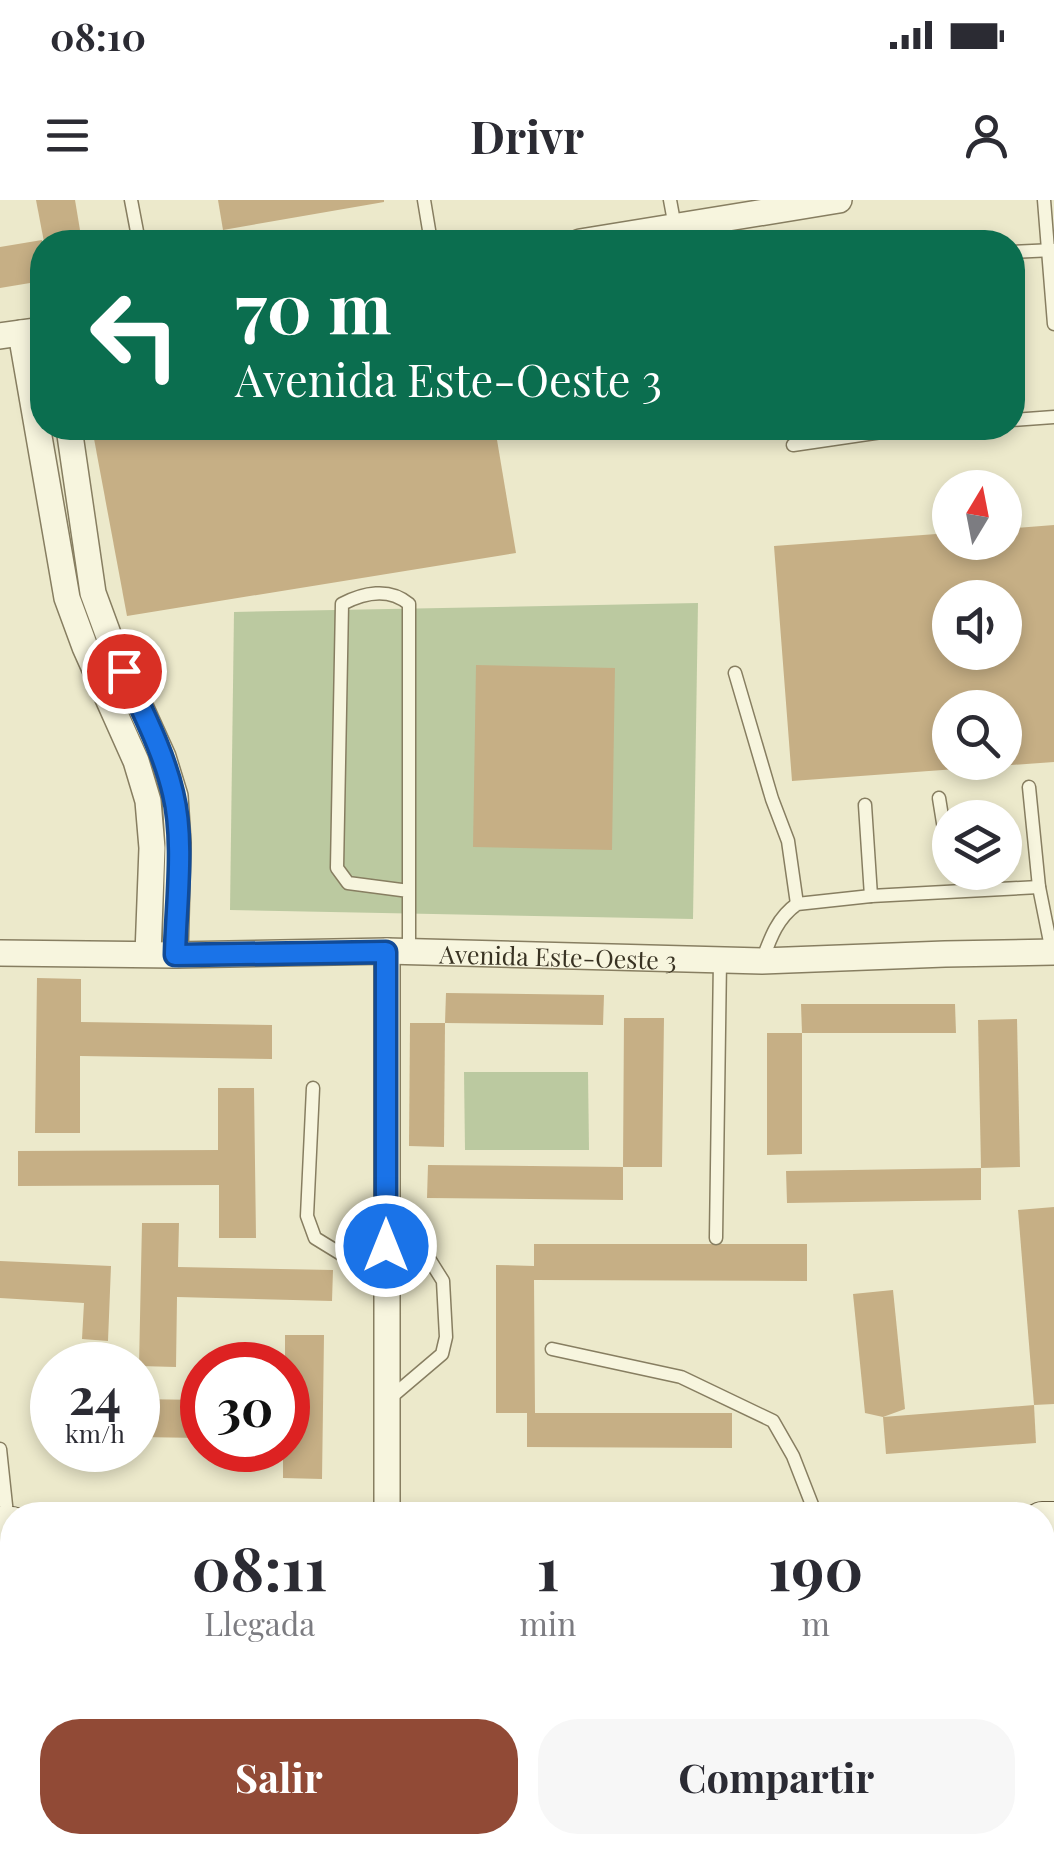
<!DOCTYPE html>
<html lang="es">
<head>
<meta charset="utf-8">
<style>
  :root { --surface:#fff; --page:#f7f7f7; --text:#2b2b33; --muted:#7c7c81; --accent:#914a36 }
  body { margin:0; font-family:"Playfair Display",serif; background:var(--page); color:var(--text); height:100vh; display:flex; flex-direction:column; font-size:38px; white-space:nowrap }
  * { box-sizing:border-box; margin:0 }
  p { font-size:32px; color:var(--muted) }
  .icon { flex:none; width:55px; height:55px; fill:none; stroke:currentColor; stroke-width:2; stroke-linecap:round; stroke-linejoin:round }
  .map { position:relative; flex:1; overflow:hidden }
  .drawer { position:absolute; left:0px; top:1302px; width:1055px; height:352px; display:flex; flex-direction:column; background:var(--surface); border-radius:40px 40px 0 0; box-shadow:0 5px 15px #0003 }
  .drawer>* { flex:none }
  .top-card { position:absolute; left:30px; top:30px; width:995px; height:210px; border-radius:40px; box-shadow:0 5px 15px #0003; background:#0b6e4f; color:#fff; overflow:hidden }
  .needle { width:65px; rotate:10deg }
  .buttons { position:absolute; left:932px; top:270px; display:grid; gap:20px }
  .buttons a { display:grid; place-items:center; width:90px; height:90px; border-radius:50%; background:var(--surface); box-shadow:0 5px 15px #0003; font-size:50px }
  .speed { position:absolute; left:30px; top:1142px; display:flex; gap:20px; font-size:50px; font-weight:700; text-align:center }
  .speed>* { display:grid; place-content:center; width:130px; height:130px; border-radius:50%; background:var(--surface); box-shadow:0 5px 15px #0003; line-height:1 }
  .speed small { font-size:25px; font-weight:400 }
  .speed .limit { border:15px solid #d22; background:#fff; color:#111 }
  .pin { position:absolute; display:grid; place-items:center; width:85px; height:85px; color:#fff; margin:-42px; border:5px solid #fff; border-radius:50%; box-shadow:0 2px 10px #0007 }
  .me { position:absolute; width:110px; margin:-55px; rotate:0deg; stroke-linejoin:round; filter:drop-shadow(0 0 8px #0008) }
  .turn { display:flex; align-items:center; gap:35px; height:210px; padding:0 40px; font-size:45px }
  .turn .icon { width:130px; height:130px; stroke-width:2.5 }
  .turn b { display:block; font-size:70px; line-height:85px }
  .eta { display:flex; justify-content:space-evenly; align-items:center; height:170px; text-align:center }
  .eta b { font-size:60px; font-weight:700; line-height:70px }
  .cta { display:flex; gap:20px; margin-top:auto; padding:20px 40px }
  .cta a { flex:1; height:115px; border-radius:40px; background:var(--accent); color:#fff; font-size:40px; font-weight:700; line-height:115px; text-align:center }
  .cta a+a { background:var(--page); color:var(--text) }
  .status { display:flex; justify-content:space-between; align-items:center; height:70px; padding:0 50px; background:var(--surface); direction:ltr }
  .status svg { height:28px; fill:currentColor }
  header { display:flex; justify-content:space-between; align-items:center; height:130px; padding:0 40px; background:var(--surface); font-size:45px; font-weight:700 }
  .map>svg:first-child { display:block }
  .garden { fill:#bbc9a0 }
  .building { fill:#c6af85; fill-rule:evenodd }
  .lines { fill:none; stroke-linecap:round; stroke-linejoin:round }
  .lane-casing { stroke:#877e61; stroke-width:15 }
  .street-casing { stroke:#877e61; stroke-width:28 }
  .secondary-casing { stroke:#695f44; stroke-width:40 }
  .lane { stroke:#f7f5de; stroke-width:12 }
  .street { stroke:#f7f5de; stroke-width:25 }
  .secondary { stroke:#f7f5de; stroke-width:38 }
  .route-casing { stroke:#114b97; stroke-width:25 }
  .route { stroke:#1a73e8; stroke-width:18 }
  .labels { text-anchor:middle; dominant-baseline:central; stroke-width:10; stroke-linejoin:round; paint-order:stroke }
  .street-label { font-size:25px; fill:#393323; stroke:#f4f2da }
</style>
</head>
<body>
<div class="status"><b>08:10</b><svg viewBox="0 0 49 12"><path d="M0 12V9h3v3zM5 12V6h3v6zM10 12V3h3v9zM15 12V0h3v12zM26 1h20v11H26zM47 4h2v5h-2z"/></svg></div>
<header><svg class="icon" aria-label="menu" viewBox="0 0 24 24"><path d="M4 6h16M4 12h16M4 18h16"/></svg>Drivr<svg class="icon" aria-label="person" viewBox="0 0 24 24"><circle cx="12" cy="8" r="4"/><path d="M4 21q1-7 8-7t8 7"/></svg></header>
<div class="map">
<svg width="1054" height="1654" viewBox="0 0 1054 1654">
  <rect width="100%" height="100%" fill="#ece9cb"/>
  <g class="garden">
    <path d="M698,403L693,719L230,710L234,412Z"/>
    <path d="M464,872H588L589,950H465Z"/>
  </g>
  <g class="building">
    <path d="M36,0H75L82,42H44Z"/>
    <path d="M218,0H384V2L223,30Z"/>
    <path d="M42,40V81L0,88V47Z"/>
    <path d="M92,228H495L516,353L127,416Z"/>
    <path d="M1054,325V562L792,581L774,346L950,333V342H1005V329ZM950,398H1005V452H950ZM950,508H1005V562H950Z"/>
    <path d="M476,465L615,468L612,650L473,647Z"/>
    <path d="M37,778L81,779V822L272,825V859L80,856V933H35Z"/>
    <path d="M446,793L604,795L603,825L445,823Z"/>
    <path d="M801,804H955L956,833H802Z"/>
    <path d="M624,818H664L662,967H623V1000L427,998L428,965L623,967Z"/>
    <path d="M1017,819L1020,967L981,968L978,820Z"/>
    <path d="M410,823H445L444,947L409,946Z"/>
    <path d="M767,833H802V954L767,955Z"/>
    <path d="M218,888H254L256,1038H219V985L18,986V951L218,950Z"/>
    <path d="M981,968V1000L787,1003L786,971Z"/>
    <path d="M1054,1007V1204L1034,1205L1018,1010Z"/>
    <path d="M142,1023H179L178,1067L333,1070L332,1101L177,1097L176,1167L139,1166Z"/>
    <path d="M534,1044H807V1081L534,1080L535,1213H732V1248L527,1247V1213H496V1065L534,1066Z"/>
    <path d="M0,1061L111,1066L108,1141L82,1139L84,1103L0,1098Z"/>
    <path d="M893,1090L905,1209L883,1217L865,1213L853,1094Z"/>
    <path d="M285,1135H324L322,1279L283,1278V1250H288V1165H285Z"/>
    <path d="M138,1199L202,1200V1238L138,1237Z"/>
    <path d="M1034,1205L1036,1243L886,1254L883,1217Z"/>
  </g>
  <g class="lines">
    <defs>
      <g id="lane">
        <path d="M131,0L139,42"/>
        <path d="M424,0L431,42"/>
        <path d="M670,0L675,27"/>
        <path d="M1044,0L1054,124"/>
        <path d="M1012,52L1054,50"/>
        <path d="M1012,220L1054,217"/>
        <path d="M902,228H922"/>
        <path d="M793,245L902,229"/>
        <path d="M735,473L772,599L788,641L797,704"/>
        <path d="M1029,587L1039,687L1053,757"/>
        <path d="M939,598L950,666"/>
        <path d="M865,605L871,696"/>
        <path d="M409,752V404C389,387 363,393 342,404L337,668L348,683L409,691"/>
        <path d="M762,761C770,739 777,718 797,704L871,696L1039,687"/>
        <path d="M313,888L307,1016L315,1038L346,1057L387,1073"/>
        <path d="M388,1021L426,1054L443,1081L446,1137L442,1154L389,1199"/>
        <path d="M716,1038L720,760"/>
        <path d="M552,1149L681,1177L773,1221L793,1256L816,1315"/>
        <path d="M0,1249L8,1324"/>
      </g>
      <g id="street">
        <path d="M580,42L839,0"/>
        <path d="M21,133L67,398L85,447L136,561L148,601L152,648L148,754"/>
        <path d="M0,136L42,130"/>
        <path d="M69,228L93,393L111,442L163,557L175,596L178,643L175,755"/>
        <path d="M387,751V1315"/>
        <path id="s1" d="M0,753L175,755L387,751L762,761L945,754L1054,752"/>
        <path d="M575,1642V1654"/>
        <path d="M126,1654L132,1642"/>
        <path d="M380,1654V1642"/>
      </g>
      <g id="secondary">
        <path d="M1042,1321H1054"/>
        <path d="M0,1326H12"/>
        <path d="M1042,1386H1054"/>
        <path d="M0,1392H12"/>
      </g>
    </defs>
    <use href="#lane" class="lane-casing"/>
    <use href="#street" class="street-casing"/>
    <use href="#secondary" class="secondary-casing"/>
    <use href="#lane" class="lane"/>
    <use href="#street" class="street"/>
    <use href="#secondary" class="secondary"/>
  </g>
  <g class="lines">
    <defs>
      <path id="route" d="M124,471C142,511 163,550 173,593C185,642 176,704 175,755L386,752V1046"/>
    </defs>
    <use href="#route" class="route-casing"/>
    <use href="#route" class="route"/>
  </g>
  <g class="labels">
    <g class="street-label">
      <text stroke="none"><textPath href="#s1" startOffset="558">Avenida Este-Oeste 3</textPath></text>
    </g>
  </g>
</svg>
<div class="buttons">
<a><svg class="needle" viewBox="-14 -14 28 28"><path d="M0-13l5 13h-10z" fill="#e53935"/><path d="M0 13l5-13h-10z" fill="#7c7c81"/></svg></a>
<a><svg class="icon" aria-label="sound" viewBox="0 0 24 24"><path d="M4 9h4l5-4v14l-5-4H4zM17 9q2 3 0 6"/></svg></a>
<a><svg class="icon" aria-label="search" viewBox="0 0 24 24"><circle cx="10" cy="10" r="6"/><path d="M15 15l6 6"/></svg></a>
<a><svg class="icon" aria-label="layers" viewBox="0 0 24 24"><path d="M12 4l9 5-9 5-9-5zM3 14l9 5 9-5"/></svg></a>
</div>
<div class="speed"><div>24<small>km/h</small></div><div class="limit">30</div></div>
<div class="pin" style="left:124px;top:471px;background:#d93025"><svg class="icon" aria-label="arrive" viewBox="0 0 24 24"><path d="M6 21V4h12l-3 4 3 4H6"/></svg></div>
<svg class="me" style="left:386px;top:1046px" viewBox="-20 -20 40 40"><circle r="17" fill="#1a73e8" stroke="#fff" stroke-width="3"/><path d="M0-11L8 9 0 5-8 9z" fill="#fff"/></svg>
<div class="top-card">
<div class="turn"><svg class="icon" aria-label="left" viewBox="0 0 24 24"><path d="M17 20v-9H6M10 6l-5 5 5 5"/></svg><div><b>70 m</b>Avenida Este-Oeste 3</div></div>
</div>
<section class="drawer">
<div class="eta">
<div><b>08:11</b><p>Llegada</p></div>
<div><b>1</b><p>min</p></div>
<div><b>190</b><p>m</p></div>
</div>
<div class="cta"><a>Salir</a><a>Compartir</a></div>
</section>
</div>
</body>
</html>
